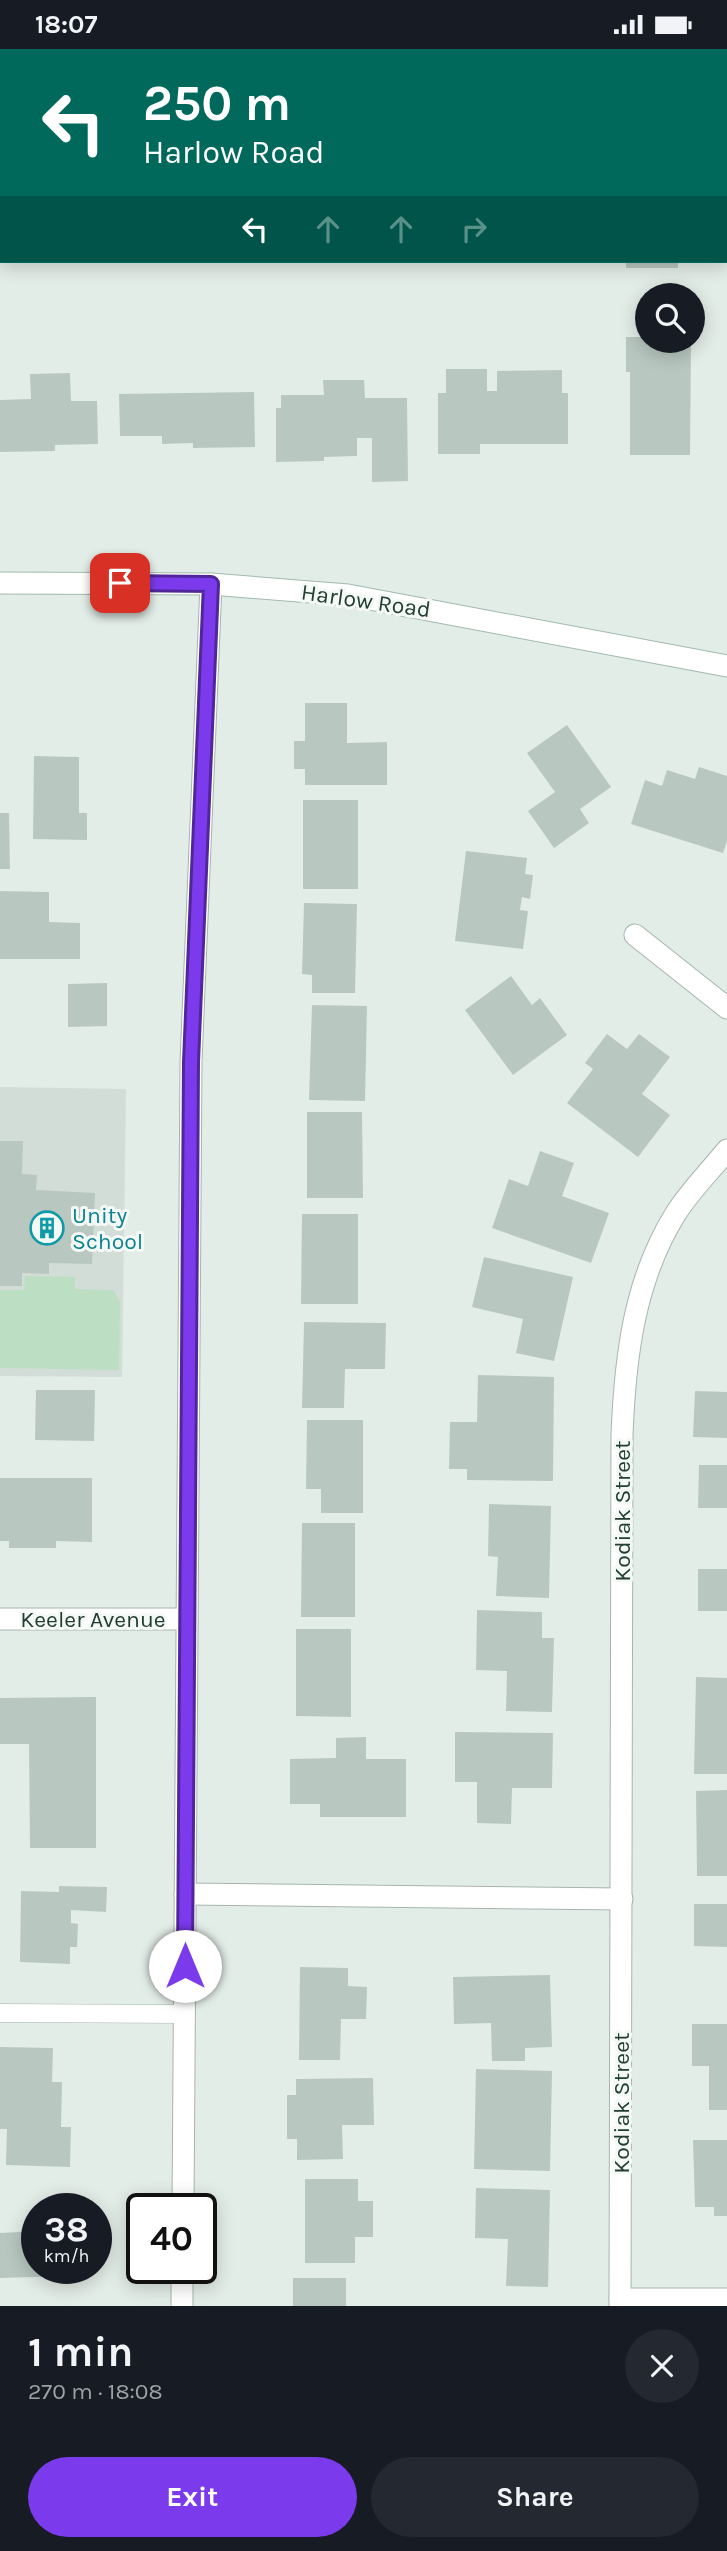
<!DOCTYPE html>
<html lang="en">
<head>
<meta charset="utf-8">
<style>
  :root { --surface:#171b24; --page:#242831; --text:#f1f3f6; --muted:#9ea1a6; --accent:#7c3aed }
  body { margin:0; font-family:Karla,sans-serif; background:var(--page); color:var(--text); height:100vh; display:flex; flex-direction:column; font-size:26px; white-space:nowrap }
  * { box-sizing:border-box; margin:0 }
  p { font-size:23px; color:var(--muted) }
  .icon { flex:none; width:38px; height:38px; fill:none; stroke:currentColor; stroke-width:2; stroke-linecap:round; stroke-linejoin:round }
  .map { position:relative; height:2257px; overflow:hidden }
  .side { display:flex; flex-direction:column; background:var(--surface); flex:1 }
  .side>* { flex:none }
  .banner { position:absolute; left:0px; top:0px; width:728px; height:214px; box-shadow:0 4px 18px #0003; background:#00695c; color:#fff; overflow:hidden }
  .buttons { position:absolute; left:635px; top:234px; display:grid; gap:14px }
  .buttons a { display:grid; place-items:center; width:70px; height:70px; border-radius:50%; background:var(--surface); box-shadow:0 4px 18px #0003; font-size:35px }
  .speed { position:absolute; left:21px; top:2144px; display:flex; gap:14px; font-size:35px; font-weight:700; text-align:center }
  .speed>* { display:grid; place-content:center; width:91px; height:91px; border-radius:50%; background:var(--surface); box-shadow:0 4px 18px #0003; line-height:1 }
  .speed small { font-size:18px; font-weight:400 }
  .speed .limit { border:4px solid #111; border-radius:10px; background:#fff; color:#111 }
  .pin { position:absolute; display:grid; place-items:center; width:60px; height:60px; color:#fff; margin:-30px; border-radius:14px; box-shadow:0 4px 10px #0006 }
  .me { position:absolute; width:77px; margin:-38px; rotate:0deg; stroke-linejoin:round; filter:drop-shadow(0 0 5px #0008) }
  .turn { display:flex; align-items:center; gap:24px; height:147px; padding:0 28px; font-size:32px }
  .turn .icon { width:91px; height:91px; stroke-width:2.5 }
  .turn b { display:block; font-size:49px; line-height:60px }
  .lanes { display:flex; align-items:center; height:66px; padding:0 28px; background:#0003; justify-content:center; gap:35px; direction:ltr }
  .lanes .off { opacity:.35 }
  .round { display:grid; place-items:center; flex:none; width:74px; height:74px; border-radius:37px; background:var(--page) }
  .head { display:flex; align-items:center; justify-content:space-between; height:119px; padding:0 28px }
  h1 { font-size:42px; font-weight:700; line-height:52px }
  .action { display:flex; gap:14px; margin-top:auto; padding:14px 28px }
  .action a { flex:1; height:80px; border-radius:42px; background:var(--accent); color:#fff; font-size:28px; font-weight:700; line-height:80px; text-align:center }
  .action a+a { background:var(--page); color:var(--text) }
  .status { display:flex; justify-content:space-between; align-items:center; height:49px; padding:0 35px; background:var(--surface); direction:ltr }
  .status svg { height:19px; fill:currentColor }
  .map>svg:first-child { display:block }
  .built { fill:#d1ddd6 }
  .green { fill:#bcdec2 }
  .building { fill:#b8c8c0 }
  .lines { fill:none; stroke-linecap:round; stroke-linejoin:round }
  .service-casing { stroke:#a5b5ae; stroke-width:19 }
  .minor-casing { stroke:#a5b5ae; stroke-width:23 }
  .tertiary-casing { stroke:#a5b5ae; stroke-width:23 }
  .secondary-casing { stroke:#a1b9ae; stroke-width:23 }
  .service { stroke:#fff; stroke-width:18 }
  .minor { stroke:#fff; stroke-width:21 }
  .tertiary { stroke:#fff; stroke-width:21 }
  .secondary { stroke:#fff; stroke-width:21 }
  .route-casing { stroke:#51269a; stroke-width:18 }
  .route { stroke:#7c3aed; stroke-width:12 }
  .labels { text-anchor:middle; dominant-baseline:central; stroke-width:6; stroke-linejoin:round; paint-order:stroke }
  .street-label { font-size:23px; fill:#223e34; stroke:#f4f9f6 }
  .culture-label { font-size:23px; fill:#0d838f; stroke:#f4f9f6; text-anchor:start }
</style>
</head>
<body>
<div class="status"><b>18:07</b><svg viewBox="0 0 49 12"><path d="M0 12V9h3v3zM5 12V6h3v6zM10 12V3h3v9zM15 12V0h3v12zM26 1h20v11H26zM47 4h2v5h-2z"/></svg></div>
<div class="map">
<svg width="727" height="2257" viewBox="0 0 727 2257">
  <rect width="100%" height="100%" fill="#e3ede7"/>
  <path class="built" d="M0,1038L126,1040L122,1328L0,1327Z"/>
  <path class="green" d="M25,1227L75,1228V1240L113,1241L120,1253L119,1321L0,1319V1241H24Z"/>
  <g class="building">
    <rect x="626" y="212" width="52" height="7"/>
    <path d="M626,288H648V292H691L690,406H630V323H626Z"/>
    <path d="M446,320H487V342H497V322L562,321V344H568V395H480V405H438V344H446Z"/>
    <path d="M70,324L71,352H97L98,395L55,396V402L0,403V351L31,350L30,325Z"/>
    <path d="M323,331H364L365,349H407L408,432L372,433V389H357V407L324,408V412L276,413V359H281V346H324Z"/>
    <path d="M254,343L255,398L193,399V394L162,395V387H120L119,345Z"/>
    <path d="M305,654H347V694L387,693V736H305V720H294V692H305Z"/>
    <path d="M567,676L611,738L580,760L589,774L554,799L528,762L555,743L527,704Z"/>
    <path d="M34,707L79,708V764H87V791L33,790Z"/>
    <path d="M699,718L727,727V792L723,804L631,775L645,731L662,737L667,721L695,730Z"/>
    <rect x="303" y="751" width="55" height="89"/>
    <path d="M0,764H9L10,820H0Z"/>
    <path d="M466,802L527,809L525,825L533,826L530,850L522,848L520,861L528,862L523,900L455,892Z"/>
    <path d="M0,842L49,843V873L80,874V910H0Z"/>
    <path d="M304,854L357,855L355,944H312V926L302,925Z"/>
    <path d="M511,927L532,956L540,949L567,986L513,1026L465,961Z"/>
    <path d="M107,934V977L68,978V935Z"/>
    <path d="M312,956L367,957L365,1052L309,1051Z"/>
    <path d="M607,985L627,1000L639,985L670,1008L642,1045L670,1066L638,1108L567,1054L593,1020L585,1014Z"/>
    <path d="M307,1063H362L363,1149H307Z"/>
    <path d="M0,1092H23L22,1125L37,1126L36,1141L95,1144L92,1215L49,1214V1225L22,1224V1237H0Z"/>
    <path d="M540,1102L574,1114L562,1147L609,1164L591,1214L492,1179L509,1130L528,1137Z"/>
    <path d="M302,1165H358V1255H301Z"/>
    <path d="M484,1208L573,1228L554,1312L516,1304L523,1270L472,1258Z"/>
    <path d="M304,1273L386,1274L385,1320H345L344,1359H302Z"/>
    <path d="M478,1326L554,1328L553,1432L467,1431V1420H449L450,1373H477Z"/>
    <path d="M36,1341H95L94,1392L35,1391Z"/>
    <path d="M695,1342L727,1343V1389L693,1388Z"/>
    <path d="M307,1371H363V1464H321V1440H306Z"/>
    <path d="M699,1416H727V1459H698Z"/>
    <path d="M0,1429H92V1493L56,1492V1499H9V1492H0Z"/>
    <path d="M489,1455L551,1457L549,1549L496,1547L498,1508L488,1507Z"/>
    <path d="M302,1474H355V1568H301Z"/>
    <rect x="698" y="1520" width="29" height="42"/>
    <path d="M477,1561L542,1563V1589H554L552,1663L506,1662L507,1622L476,1621Z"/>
    <path d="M296,1580H351V1668L296,1667Z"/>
    <path d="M696,1628L727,1629V1725H694Z"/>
    <path d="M96,1648V1799H30L29,1695H0V1649Z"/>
    <path d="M455,1683L553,1684L552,1739H512L511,1775L477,1774V1733H455Z"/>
    <path d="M366,1688V1710H406V1768H320V1755H290V1710L336,1709V1689Z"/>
    <path d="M727,1741V1827H697L696,1742Z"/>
    <path d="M59,1837L107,1838L106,1863L71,1861V1874L78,1875L77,1898H70V1915L20,1913L21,1842L59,1843Z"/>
    <path d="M694,1855H727V1898L694,1897Z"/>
    <path d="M300,1918L348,1919V1937L367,1938L366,1970H341L340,2011H299Z"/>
    <path d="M550,1926L552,1998L525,1999V2012H492L491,1974L454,1975L453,1928Z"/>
    <path d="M692,1975H727V2061H709V2017H692Z"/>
    <path d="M0,1998L53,1999L52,2033H62L61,2078H71L70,2118L6,2116L7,2080H0Z"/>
    <path d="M476,2020L552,2022L550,2122L474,2120Z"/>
    <path d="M373,2029L374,2076H342L343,2110L297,2111V2090H287V2046H296V2030Z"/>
    <path d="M693,2091H727V2167H714V2158H695Z"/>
    <path d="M305,2130H358V2152H373V2188H355V2214H305Z"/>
    <path d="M476,2139L550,2141L548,2238L506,2237L508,2190L475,2189Z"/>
    <path d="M37,2182V2219H67V2227L0,2229V2184Z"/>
    <rect x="293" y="2229" width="53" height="28"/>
  </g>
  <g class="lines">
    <defs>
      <g id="service">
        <path d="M0,71H2"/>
        <path d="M0,1964L184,1965"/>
      </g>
      <g id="minor">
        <path d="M635,886L727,959"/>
        <path d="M0,1570H186"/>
        <path d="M185,1845L622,1850"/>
        <path d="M620,2250H727"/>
        <path d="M620,2257L622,1386C625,1309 634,1231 676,1164C690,1142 710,1122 727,1101"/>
      </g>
      <g id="tertiary">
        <path d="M183,2160L191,1013L211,535"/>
        <path d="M182,2257V2219"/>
      </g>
      <path id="secondary" d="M0,534L211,535L348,546L727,617"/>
    </defs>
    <use href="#service" class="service-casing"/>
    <use href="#minor" class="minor-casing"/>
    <use href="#tertiary" class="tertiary-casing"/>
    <use href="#secondary" class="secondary-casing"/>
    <use href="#service" class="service"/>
    <use href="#minor" class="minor"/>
    <use href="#tertiary" class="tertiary"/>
    <use href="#secondary" class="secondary"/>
  </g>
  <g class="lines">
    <defs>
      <path id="route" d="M120,534L211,535L191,1013L185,1917"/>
    </defs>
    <use href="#route" class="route-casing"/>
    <use href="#route" class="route"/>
  </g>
  <defs>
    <symbol id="building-ring" viewBox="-11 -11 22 22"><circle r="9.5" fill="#f4f9f6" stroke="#0f9aa8" stroke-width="1.5"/><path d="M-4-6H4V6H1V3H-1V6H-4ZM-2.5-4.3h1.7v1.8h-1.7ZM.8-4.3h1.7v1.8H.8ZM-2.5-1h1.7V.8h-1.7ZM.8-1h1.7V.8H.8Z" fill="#0f9aa8"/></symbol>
  </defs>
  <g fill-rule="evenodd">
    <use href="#building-ring" x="28" y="1160" width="38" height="38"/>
  </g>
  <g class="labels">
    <g class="street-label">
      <text transform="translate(366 552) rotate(8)">Harlow Road</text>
      <text transform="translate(622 1462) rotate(-90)">Kodiak Street</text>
      <text x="93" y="1570">Keeler Avenue</text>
      <text transform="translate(621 2054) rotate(-90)">Kodiak Street</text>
    </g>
    <g class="culture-label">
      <text x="72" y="1166">Unity<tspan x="72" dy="26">School</tspan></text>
    </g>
  </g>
</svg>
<div class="buttons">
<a><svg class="icon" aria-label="search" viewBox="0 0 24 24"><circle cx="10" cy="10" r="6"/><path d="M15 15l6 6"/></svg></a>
</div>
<div class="speed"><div>38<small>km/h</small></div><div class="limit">40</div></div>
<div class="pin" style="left:120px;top:534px;background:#d93025"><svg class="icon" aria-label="arrive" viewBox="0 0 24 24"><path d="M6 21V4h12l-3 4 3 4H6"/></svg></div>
<svg class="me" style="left:185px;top:1917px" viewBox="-20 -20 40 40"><circle r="19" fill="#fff"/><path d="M0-13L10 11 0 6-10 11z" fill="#7c3aed"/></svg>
<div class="banner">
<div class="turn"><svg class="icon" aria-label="left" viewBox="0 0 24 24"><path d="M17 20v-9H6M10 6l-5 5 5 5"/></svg><div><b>250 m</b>Harlow Road</div></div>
<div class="lanes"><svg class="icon" aria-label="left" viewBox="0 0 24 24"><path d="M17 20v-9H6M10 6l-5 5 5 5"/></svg><svg class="icon off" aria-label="ahead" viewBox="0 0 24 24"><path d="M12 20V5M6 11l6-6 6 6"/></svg><svg class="icon off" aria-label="ahead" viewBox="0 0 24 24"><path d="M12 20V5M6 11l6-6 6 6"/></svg><svg class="icon off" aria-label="right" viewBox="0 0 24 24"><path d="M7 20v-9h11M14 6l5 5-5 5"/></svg></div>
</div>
</div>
<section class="side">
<div class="head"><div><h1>1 min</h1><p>270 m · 18:08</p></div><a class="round"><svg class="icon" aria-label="close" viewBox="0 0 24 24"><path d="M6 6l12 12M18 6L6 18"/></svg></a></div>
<div class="action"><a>Exit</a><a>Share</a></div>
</section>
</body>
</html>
